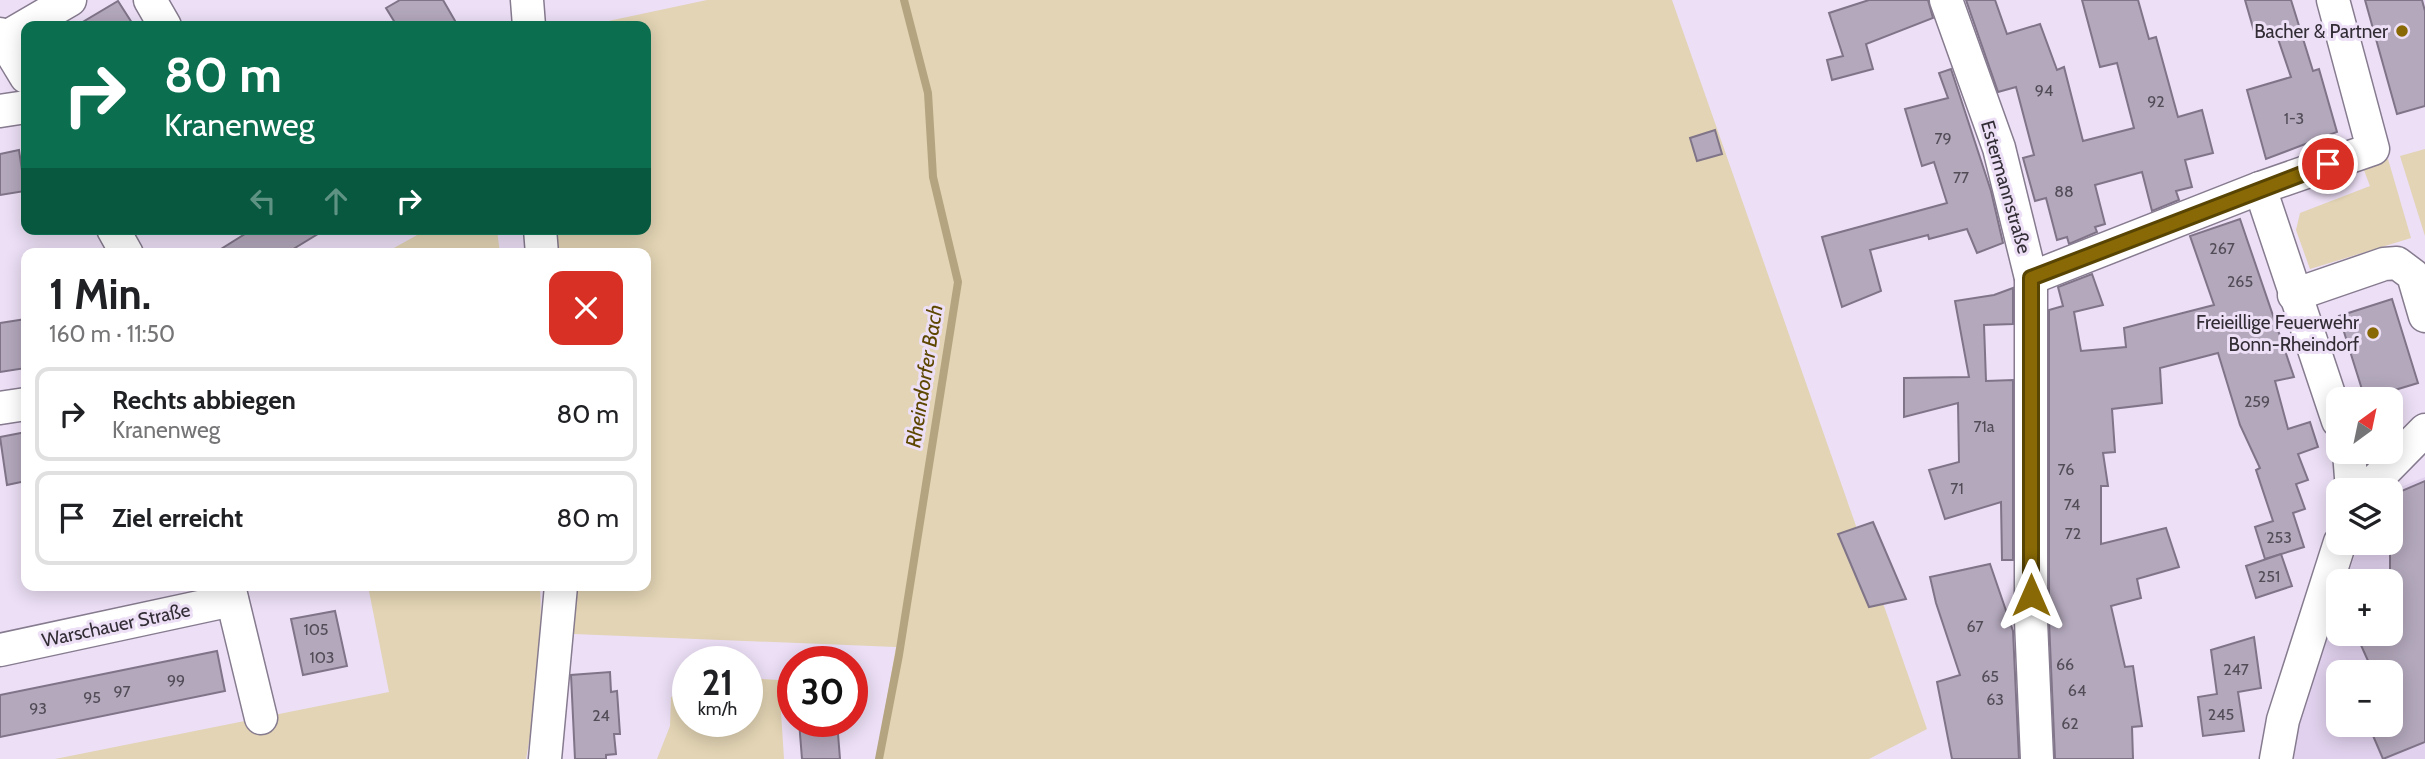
<!DOCTYPE html>
<html lang="de">
<head>
<meta charset="utf-8">
<style>
  :root { --surface:#fff; --page:#f2f2f2; --text:#202124; --muted:#757577; --line:#e0e0e0 }
  body { margin:0; font-family:Cabin,sans-serif; background:var(--page); color:var(--text); height:100vh; display:flex; flex-direction:column; font-size:26px; white-space:nowrap }
  * { box-sizing:border-box; margin:0 }
  p { font-size:23px; color:var(--muted) }
  .icon { flex:none; width:38px; height:38px; fill:none; stroke:currentColor; stroke-width:2; stroke-linecap:round; stroke-linejoin:round }
  .map { position:relative; flex:1; overflow:hidden }
  .details { position:absolute; left:21px; top:248px; width:630px; height:343px; display:flex; flex-direction:column; background:var(--surface); border-radius:14px; box-shadow:0 4px 18px #0003 }
  .details>* { flex:none }
  .top-card { position:absolute; left:21px; top:21px; width:630px; height:214px; border-radius:14px; box-shadow:0 4px 18px #0003; background:#0b6e4f; color:#fff; overflow:hidden }
  .needle { width:46px; rotate:33deg }
  .buttons { position:absolute; left:2326px; top:387px; display:grid; gap:14px }
  .buttons a { display:grid; place-items:center; width:77px; height:77px; border-radius:14px; background:var(--surface); box-shadow:0 4px 18px #0003; font-size:35px }
  .speed { position:absolute; left:672px; top:646px; display:flex; gap:14px; font-size:35px; font-weight:700; text-align:center }
  .speed>* { display:grid; place-content:center; width:91px; height:91px; border-radius:50%; background:var(--surface); box-shadow:0 4px 18px #0003; line-height:1 }
  .speed small { font-size:18px; font-weight:400 }
  .speed .limit { border:10px solid #d22; background:#fff; color:#111 }
  .pin { position:absolute; display:grid; place-items:center; width:60px; height:60px; color:#fff; margin:-30px; border:4px solid #fff; border-radius:50%; box-shadow:0 2px 7px #0007 }
  .me { position:absolute; width:77px; margin:-38px; rotate:0deg; stroke-linejoin:round; filter:drop-shadow(0 0 5px #0008) }
  .turn { display:flex; align-items:center; gap:24px; height:147px; padding:0 28px; font-size:32px }
  .turn .icon { width:91px; height:91px; stroke-width:2.5 }
  .turn b { display:block; font-size:49px; line-height:60px }
  .lanes { display:flex; align-items:center; height:66px; padding:0 28px; background:#0003; justify-content:center; gap:35px; direction:ltr }
  .lanes .off { opacity:.35 }
  .round { display:grid; place-items:center; flex:none; width:74px; height:74px; border-radius:14px; background:var(--page) }
  .summary { display:flex; align-items:center; justify-content:space-between; height:119px; padding:0 28px }
  h1 { font-size:42px; font-weight:700; line-height:52px }
  ul { padding:0; list-style:none }
  li { display:flex; align-items:center; gap:21px; height:94px; margin:0 14px 10px; padding:0 14px; border:4px solid var(--line); border-radius:14px }
  li div { flex:1 }
  li b { display:block; font-size:26px }
  li em { font-style:normal }
  .map>svg:first-child { display:block }
  .built { fill:#e1d1ee; fill-rule:evenodd }
  .green { fill:#e2d4b4 }
  .lines { fill:none; stroke-linecap:round; stroke-linejoin:round }
  .stream { stroke:#b4a47f; stroke-width:8 }
  .building { fill:#b3a8bc; stroke:#7f7488; stroke-width:2 }
  .minor-casing { stroke:#867b8f; stroke-width:35 }
  .minor { stroke:#fff; stroke-width:32 }
  .route-casing { stroke:#584403; stroke-width:18 }
  .route { stroke:#886905; stroke-width:12 }
  .poi-dot { fill:#886905; stroke:#ecdff6; stroke-width:2.5 }
  .labels { text-anchor:middle; dominant-baseline:central; stroke-width:6; stroke-linejoin:round; paint-order:stroke }
  .number-label { font-size:16px; fill:#524c57 }
  .poi-label { font-size:19px; fill:#322d35; stroke:#ecdff6; text-anchor:end }
  .street-label { font-size:19px; fill:#322d35; stroke:#ecdff6 }
  .water-label { font-size:21px; font-style:italic; fill:#5d4700; stroke:#ecdff6 }
</style>
</head>
<body>
<div class="map">
<svg width="2425" height="759" viewBox="0 0 2425 759">
  <rect width="100%" height="100%" fill="#ecdff6"/>
  <path class="built" d="M2425,477V759H2294L2297,727L2338,605V634H2390V581H2346L2359,543L2390,542L2391,491ZM2338,672H2390V724H2338Z"/>
  <g class="green">
    <path d="M707,0H1672L1927,729L1869,759H876L896,647L574,634L571,586H646V254H545L544,229H646V26H585Z"/>
    <path d="M2425,149V236L2400,156Z"/>
    <path d="M2388,159L2411,238L2310,269L2296,230L2300,213L2370,186L2362,165Z"/>
    <path d="M428,229H497L500,254H383Z"/>
    <path d="M368,586H540C543,646 537,700 526,759H55L389,692Z"/>
    <path d="M747,678L779,680L784,759H657L670,726L671,697L688,689V721H747Z"/>
  </g>
  <g class="lines">
    <path class="stream" d="M879,759L899,655L958,282L933,177L928,93L904,0"/>
  </g>
  <g class="building">
    <path d="M400,0H443L458,26H397L386,8Z"/>
    <path d="M1869,0H1928L1933,18L1866,44L1873,69L1832,80L1827,60L1843,56L1829,13Z"/>
    <path d="M1966,0H1995L2007,34L2040,24L2057,70L2064,67L2083,141L2134,128L2117,63L2100,67L2082,0H2138L2149,39L2156,37L2178,117L2202,110L2213,153L2185,160L2192,187L2176,191L2179,200L2152,211L2142,172L2095,185L2105,224L2095,227L2097,232L2069,244L2067,237L2057,240L2046,198L2035,201L2023,158L2034,155L2016,87L1998,92Z"/>
    <path d="M2245,0H2291L2313,71L2319,69L2337,132L2266,159L2247,90L2291,77L2276,33L2256,38Z"/>
    <path d="M2365,0H2422L2425,11V106L2397,114Z"/>
    <path d="M118,1L134,26H76Z"/>
    <path d="M1951,69L1991,191L2003,243L1977,253L1967,229L1929,239L1928,235L1870,250L1881,291L1842,307L1822,237L1947,203L1934,162L1922,166L1905,109L1948,98L1939,73Z"/>
    <path d="M1715,130L1722,154L1697,161L1690,138Z"/>
    <path d="M19,150L25,191L0,195V154Z"/>
    <path d="M2240,219L2294,377L2275,381L2288,429L2310,422L2318,447L2298,454L2308,480L2296,484L2305,509L2293,513L2304,547L2265,559L2255,527L2273,521L2256,470L2260,468L2240,425L2218,353L2160,368L2162,403L2112,409L2115,452L2103,453L2108,486H2101V544L2166,528L2179,567L2137,579L2141,598L2111,606L2125,667L2133,666L2142,726L2132,727L2133,759H2055L2049,621V310L2063,306L2058,287L2092,274L2103,305L2074,312L2081,351L2126,347L2124,328L2214,305L2190,236Z"/>
    <path d="M253,229H326L285,254H213Z"/>
    <path d="M2013,288V324L1984,325L1986,381L2013,380V560H2002L2001,502L1945,519L1929,470L1959,462L1958,403L1904,417V378L1969,377L1955,301L1994,295Z"/>
    <path d="M2392,299L2418,383L2365,399L2339,316Z"/>
    <path d="M26,319V368L0,372V323Z"/>
    <path d="M26,432V481L7,485L0,437Z"/>
    <path d="M2425,481V742L2383,759L2368,724H2390V672H2373L2356,634H2390V496Z"/>
    <path d="M1873,522L1906,599L1869,607L1838,534Z"/>
    <path d="M2281,554L2292,586L2256,598L2246,566Z"/>
    <path d="M1990,564L2013,631L2019,759H1952L1937,682L1960,675L1936,603L1930,577Z"/>
    <path d="M335,611L347,666L303,675L291,619Z"/>
    <path d="M2254,637L2261,688L2238,692L2244,731L2203,736L2198,697L2217,694L2211,650Z"/>
    <path d="M217,651L225,691L0,737V695Z"/>
    <path d="M610,672L611,692L617,691L620,734H614L616,754L606,755V759H575L571,675Z"/>
    <path d="M799,721H837L840,759H802Z"/>
  </g>
  <g class="lines">
    <defs>
      <g id="minor">
        <path d="M150,0L165,26"/>
        <path d="M527,0L529,26"/>
        <path d="M1946,0L1999,148L2031,278V621L2037,759"/>
        <path d="M0,34L26,77"/>
        <path d="M3,39L70,0"/>
        <path d="M0,111L26,107"/>
        <path d="M2260,188L2338,421"/>
        <path d="M113,229L127,254"/>
        <path d="M540,229L542,254"/>
        <path d="M2031,278L2260,188L2373,149L2333,0"/>
        <path d="M2294,295L2384,264L2397,263L2413,275L2425,316"/>
        <path d="M0,408L26,404"/>
        <path d="M2349,452L2352,490"/>
        <path d="M2366,490L2425,430"/>
        <path d="M229,586L261,718"/>
        <path d="M0,650L232,600"/>
        <path d="M545,759L561,586"/>
        <path d="M2276,759L2283,720L2340,542"/>
      </g>
    </defs>
    <use href="#minor" class="minor-casing"/>
    <use href="#minor" class="minor"/>
  </g>
  <g class="lines">
    <defs>
      <path id="route" d="M2031,595V278L2328,164"/>
    </defs>
    <use href="#route" class="route-casing"/>
    <use href="#route" class="route"/>
  </g>
  <g class="poi-dot">
    <circle cx="2402" cy="31" r="7"/>
    <circle cx="2373" cy="333" r="7"/>
  </g>
  <g class="labels">
    <g class="number-label">
      <text x="2044" y="90">94</text>
      <text x="2156" y="101">92</text>
      <text x="2294" y="118">1-3</text>
      <text x="1943" y="138">79</text>
      <text x="1961" y="177">77</text>
      <text x="2064" y="191">88</text>
      <text x="2222" y="248">267</text>
      <text x="2240" y="281">265</text>
      <text x="2257" y="401">259</text>
      <text x="1984" y="426">71a</text>
      <text x="2066" y="469">76</text>
      <text x="1957" y="488">71</text>
      <text x="2072" y="504">74</text>
      <text x="2073" y="533">72</text>
      <text x="2279" y="537">253</text>
      <text x="2269" y="576">251</text>
      <text x="1975" y="626">67</text>
      <text x="316" y="629">105</text>
      <text x="322" y="657">103</text>
      <text x="2065" y="664">66</text>
      <text x="2236" y="669">247</text>
      <text x="1990" y="676">65</text>
      <text x="176" y="680">99</text>
      <text x="2077" y="690">64</text>
      <text x="122" y="691">97</text>
      <text x="92" y="697">95</text>
      <text x="1995" y="699">63</text>
      <text x="38" y="708">93</text>
      <text x="2221" y="714">245</text>
      <text x="601" y="715">24</text>
      <text x="2070" y="723">62</text>
    </g>
    <g class="poi-label">
      <text x="2388" y="31">Bacher &amp; Partner</text>
      <text x="2359" y="322">Freieillige Feuerwehr<tspan x="2359" dy="22">Bonn-Rheindorf</tspan></text>
    </g>
    <g class="street-label">
      <text transform="translate(2006 187) rotate(74)">Estermannstraße</text>
      <text transform="translate(116 625) rotate(-12)">Warschauer Straße</text>
    </g>
    <g class="water-label">
      <text transform="translate(924 376) rotate(-81)">Rheindorfer Bach</text>
    </g>
  </g>
</svg>
<div class="buttons">
<a><svg class="needle" viewBox="-14 -14 28 28"><path d="M0-13l5 13h-10z" fill="#e53935"/><path d="M0 13l5-13h-10z" fill="#757577"/></svg></a>
<a><svg class="icon" aria-label="layers" viewBox="0 0 24 24"><path d="M12 4l9 5-9 5-9-5zM3 14l9 5 9-5"/></svg></a>
<a>+</a>
<a>−</a>
</div>
<div class="speed"><div>21<small>km/h</small></div><div class="limit">30</div></div>
<div class="pin" style="left:2328px;top:164px;background:#d93025"><svg class="icon" aria-label="arrive" viewBox="0 0 24 24"><path d="M6 21V4h12l-3 4 3 4H6"/></svg></div>
<svg class="me" style="left:2031px;top:595px" viewBox="-20 -20 40 40"><path d="M0-17L14 15 0 8-14 15z" fill="#886905" stroke="#fff" stroke-width="4"/></svg>
<div class="top-card">
<div class="turn"><svg class="icon" aria-label="right" viewBox="0 0 24 24"><path d="M7 20v-9h11M14 6l5 5-5 5"/></svg><div><b>80 m</b>Kranenweg</div></div>
<div class="lanes"><svg class="icon off" aria-label="left" viewBox="0 0 24 24"><path d="M17 20v-9H6M10 6l-5 5 5 5"/></svg><svg class="icon off" aria-label="ahead" viewBox="0 0 24 24"><path d="M12 20V5M6 11l6-6 6 6"/></svg><svg class="icon" aria-label="right" viewBox="0 0 24 24"><path d="M7 20v-9h11M14 6l5 5-5 5"/></svg></div>
</div>
<section class="details">
<div class="summary"><div><h1>1 Min.</h1><p>160 m · 11:50</p></div><a class="round" style="background:#d93025;color:#fff"><svg class="icon" aria-label="close" viewBox="0 0 24 24"><path d="M6 6l12 12M18 6L6 18"/></svg></a></div>
<ul>
<li><svg class="icon" aria-label="right" viewBox="0 0 24 24"><path d="M7 20v-9h11M14 6l5 5-5 5"/></svg><div><b>Rechts abbiegen</b><p>Kranenweg</p></div><em>80 m</em></li>
<li><svg class="icon" aria-label="arrive" viewBox="0 0 24 24"><path d="M6 21V4h12l-3 4 3 4H6"/></svg><div><b>Ziel erreicht</b></div><em>80 m</em></li>
</ul>
</section>
</div>
</body>
</html>
